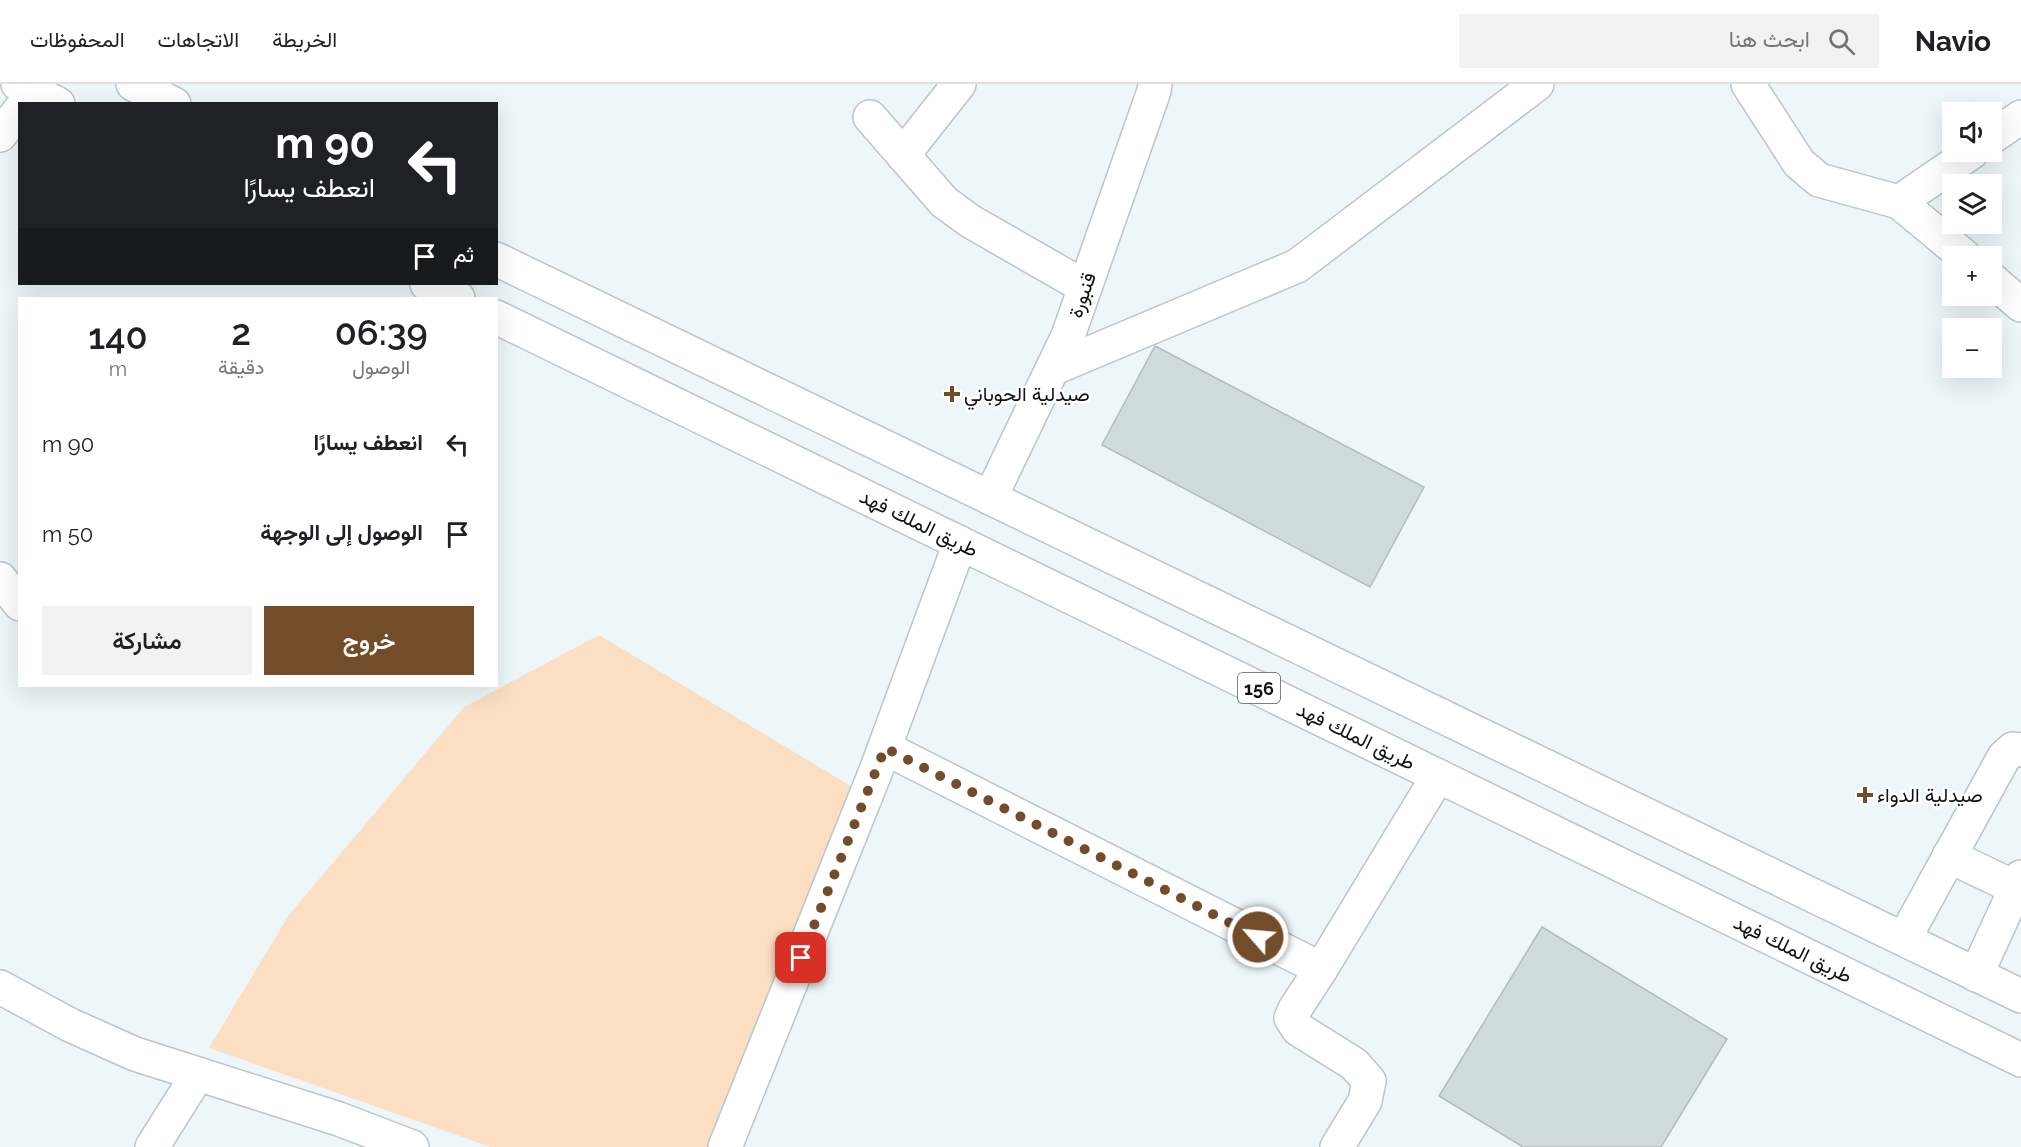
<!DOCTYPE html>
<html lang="ar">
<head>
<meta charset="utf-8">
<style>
  :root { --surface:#fff; --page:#f2f2f2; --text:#202124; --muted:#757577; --line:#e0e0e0; --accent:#734d29 }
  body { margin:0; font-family:Raleway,Vazirmatn,sans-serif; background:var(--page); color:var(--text); direction:rtl; height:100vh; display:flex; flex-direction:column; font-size:22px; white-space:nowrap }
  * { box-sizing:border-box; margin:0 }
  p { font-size:20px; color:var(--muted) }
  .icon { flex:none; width:33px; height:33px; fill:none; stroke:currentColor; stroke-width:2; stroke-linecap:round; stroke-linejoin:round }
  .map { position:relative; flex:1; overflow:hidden; direction:ltr }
  .side { position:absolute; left:18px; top:213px; width:480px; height:390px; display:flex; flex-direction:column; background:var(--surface); border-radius:0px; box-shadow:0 6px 24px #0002; direction:rtl }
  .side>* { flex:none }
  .guide { position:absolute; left:18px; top:18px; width:480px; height:183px; border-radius:0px; box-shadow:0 6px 24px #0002; direction:rtl; background:#202124; color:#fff; overflow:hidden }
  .fabs { position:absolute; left:1942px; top:18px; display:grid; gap:12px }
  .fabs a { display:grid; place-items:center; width:60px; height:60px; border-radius:0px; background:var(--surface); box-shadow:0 6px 24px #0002; font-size:30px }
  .pin { position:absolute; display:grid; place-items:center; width:51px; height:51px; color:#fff; margin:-26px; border-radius:12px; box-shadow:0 3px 9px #0006 }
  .me { position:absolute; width:66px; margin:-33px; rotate:297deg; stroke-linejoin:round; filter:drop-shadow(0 0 4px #0008) }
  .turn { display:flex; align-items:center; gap:21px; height:126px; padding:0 24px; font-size:27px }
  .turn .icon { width:78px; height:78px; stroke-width:2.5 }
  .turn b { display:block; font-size:42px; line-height:51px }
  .then { display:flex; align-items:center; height:57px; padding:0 24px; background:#0003; gap:12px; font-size:22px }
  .eta { display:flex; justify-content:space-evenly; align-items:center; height:102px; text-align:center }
  .eta b { font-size:36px; font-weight:600; line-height:42px }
  .primary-button { display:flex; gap:12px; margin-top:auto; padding:12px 24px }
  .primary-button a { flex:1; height:69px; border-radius:0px; background:var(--accent); color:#fff; font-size:24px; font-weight:600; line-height:69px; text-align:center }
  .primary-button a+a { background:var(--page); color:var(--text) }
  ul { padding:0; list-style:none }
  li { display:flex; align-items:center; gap:18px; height:90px; padding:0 24px }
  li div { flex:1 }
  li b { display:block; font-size:22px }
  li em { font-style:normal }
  header { display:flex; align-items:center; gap:36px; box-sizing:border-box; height:84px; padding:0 30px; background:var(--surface); border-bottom:2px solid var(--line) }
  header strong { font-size:28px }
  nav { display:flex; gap:33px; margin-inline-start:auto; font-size:21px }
  .search { width:420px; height:54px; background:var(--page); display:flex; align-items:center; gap:15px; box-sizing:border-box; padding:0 21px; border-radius:0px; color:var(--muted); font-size:22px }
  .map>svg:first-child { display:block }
  .green { fill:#fcdec3 }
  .building { fill:#d0dbde; stroke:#b2bcbf; stroke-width:1.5 }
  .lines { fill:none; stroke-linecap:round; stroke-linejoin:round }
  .minor-casing { stroke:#bbc5c8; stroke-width:36 }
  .highway-casing { stroke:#bbc5c8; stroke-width:36 }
  .minor { stroke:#fff; stroke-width:33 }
  .highway { stroke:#fff; stroke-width:33 }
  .route { stroke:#734d29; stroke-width:10; stroke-dasharray:0 18 }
  .poi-dot { fill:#734d29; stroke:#fff; stroke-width:2 }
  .labels { text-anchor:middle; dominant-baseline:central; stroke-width:5; stroke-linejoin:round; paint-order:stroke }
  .shield { fill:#fff; stroke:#565859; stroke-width:1.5 }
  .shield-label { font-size:18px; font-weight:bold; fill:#0d1112 }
  .street-label { font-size:20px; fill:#0d1112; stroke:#fff }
  .poi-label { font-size:20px; fill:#0d1112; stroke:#fff; text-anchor:start }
</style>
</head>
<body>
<header>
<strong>Navio</strong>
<div class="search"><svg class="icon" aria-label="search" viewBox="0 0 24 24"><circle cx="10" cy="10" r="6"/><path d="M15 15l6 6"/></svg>ابحث هنا</div>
<nav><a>الخريطة</a><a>الاتجاهات</a><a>المحفوظات</a></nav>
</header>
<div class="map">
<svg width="2021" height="1063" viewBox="0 0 2021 1063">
  <rect width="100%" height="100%" fill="#edf7fa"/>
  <path class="green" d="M599,551L864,710L707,1063H491L209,964L289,831L464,623Z"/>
  <g class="building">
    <path d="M1155,262L1424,403L1370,503L1102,361Z"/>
    <path d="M1542,843L1727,955L1661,1063H1523L1439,1012Z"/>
  </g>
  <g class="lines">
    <defs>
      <g id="minor">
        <path d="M1748,0L1799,79L1819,96L1899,118"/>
        <path d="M870,33L944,118L970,137L1085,203"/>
        <path d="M0,51L20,26"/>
        <path d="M1992,53L2021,33"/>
        <path d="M903,71L959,0"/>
        <path d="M1964,172L1899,118L1972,68"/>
        <path d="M1992,196L2021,221"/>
        <path d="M1052,285L1297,182L1537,0"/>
        <path d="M990,414L1068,252L1154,7L1155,0"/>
        <path d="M0,495L20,520"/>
        <path d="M885,664L1321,885L1438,692"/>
        <path d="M1949,772L2016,804"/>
        <path d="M1904,855L2004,673L2013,665L2021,666"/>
        <path d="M1321,885L1295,925L1291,934L1298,945L1354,980L1369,997L1365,1017L1337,1063"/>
        <path d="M1976,891L2021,793"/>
        <path d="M0,903L70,941L135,970L339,1035L412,1063"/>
        <path d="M152,1063L198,990"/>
        <path d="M725,1063L877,684L960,459"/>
      </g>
      <g id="highway">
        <path d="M18,0L58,20"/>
        <path d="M133,0L174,20"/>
        <path d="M496,175L2021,912"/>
        <path d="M427,200L458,214"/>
        <path d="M496,233L2021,976"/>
      </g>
    </defs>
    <use href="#minor" class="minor-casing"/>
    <use href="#highway" class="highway-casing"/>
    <use href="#minor" class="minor"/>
    <use href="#highway" class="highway"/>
  </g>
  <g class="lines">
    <path class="route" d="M801,874L885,664L1258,853"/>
  </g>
  <g class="poi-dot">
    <path d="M949 301h6v6h6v6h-6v6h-6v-6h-6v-6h6z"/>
    <path d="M1862 702h6v6h6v6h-6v6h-6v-6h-6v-6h6z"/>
  </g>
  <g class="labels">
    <rect class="shield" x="1238" y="589" width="42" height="30" rx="4.5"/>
    <g class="shield-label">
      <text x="1259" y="604">156</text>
    </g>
    <g class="street-label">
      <text transform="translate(1082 211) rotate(-71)">قنبورة</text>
      <text transform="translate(919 439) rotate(26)">طريق الملك فهد</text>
      <text transform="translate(1356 652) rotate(26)">طريق الملك فهد</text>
      <text transform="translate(1793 865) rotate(26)">طريق الملك فهد</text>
    </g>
    <g class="poi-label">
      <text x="964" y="310">صيدلية الحوباني</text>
      <text x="1877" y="711">صيدلية الدواء</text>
    </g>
  </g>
</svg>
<div class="fabs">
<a><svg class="icon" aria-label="sound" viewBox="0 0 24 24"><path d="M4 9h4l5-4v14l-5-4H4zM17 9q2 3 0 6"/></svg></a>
<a><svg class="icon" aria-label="layers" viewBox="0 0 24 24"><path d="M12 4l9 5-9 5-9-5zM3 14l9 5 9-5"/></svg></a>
<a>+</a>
<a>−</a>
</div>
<div class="pin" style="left:801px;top:874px;background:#d93025"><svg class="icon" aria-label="arrive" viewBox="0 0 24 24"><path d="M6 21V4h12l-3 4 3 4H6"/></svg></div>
<svg class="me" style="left:1258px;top:853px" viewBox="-20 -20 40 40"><circle r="17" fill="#734d29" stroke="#fff" stroke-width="3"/><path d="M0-11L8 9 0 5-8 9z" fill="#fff"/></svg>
<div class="guide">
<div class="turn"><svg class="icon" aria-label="left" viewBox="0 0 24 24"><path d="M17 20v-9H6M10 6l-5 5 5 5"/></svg><div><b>90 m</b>انعطف يسارًا</div></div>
<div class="then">ثم<svg class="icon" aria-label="arrive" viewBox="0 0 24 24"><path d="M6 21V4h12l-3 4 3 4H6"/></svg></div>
</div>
<section class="side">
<div class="eta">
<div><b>06:39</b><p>الوصول</p></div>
<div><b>2</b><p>دقيقة</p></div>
<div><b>140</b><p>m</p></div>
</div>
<ul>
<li><svg class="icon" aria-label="left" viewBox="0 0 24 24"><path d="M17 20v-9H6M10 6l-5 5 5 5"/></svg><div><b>انعطف يسارًا</b></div><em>90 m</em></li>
<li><svg class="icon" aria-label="arrive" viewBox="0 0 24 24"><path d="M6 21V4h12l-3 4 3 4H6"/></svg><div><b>الوصول إلى الوجهة</b></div><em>50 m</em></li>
</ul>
<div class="primary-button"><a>خروج</a><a>مشاركة</a></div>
</section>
</div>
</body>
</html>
